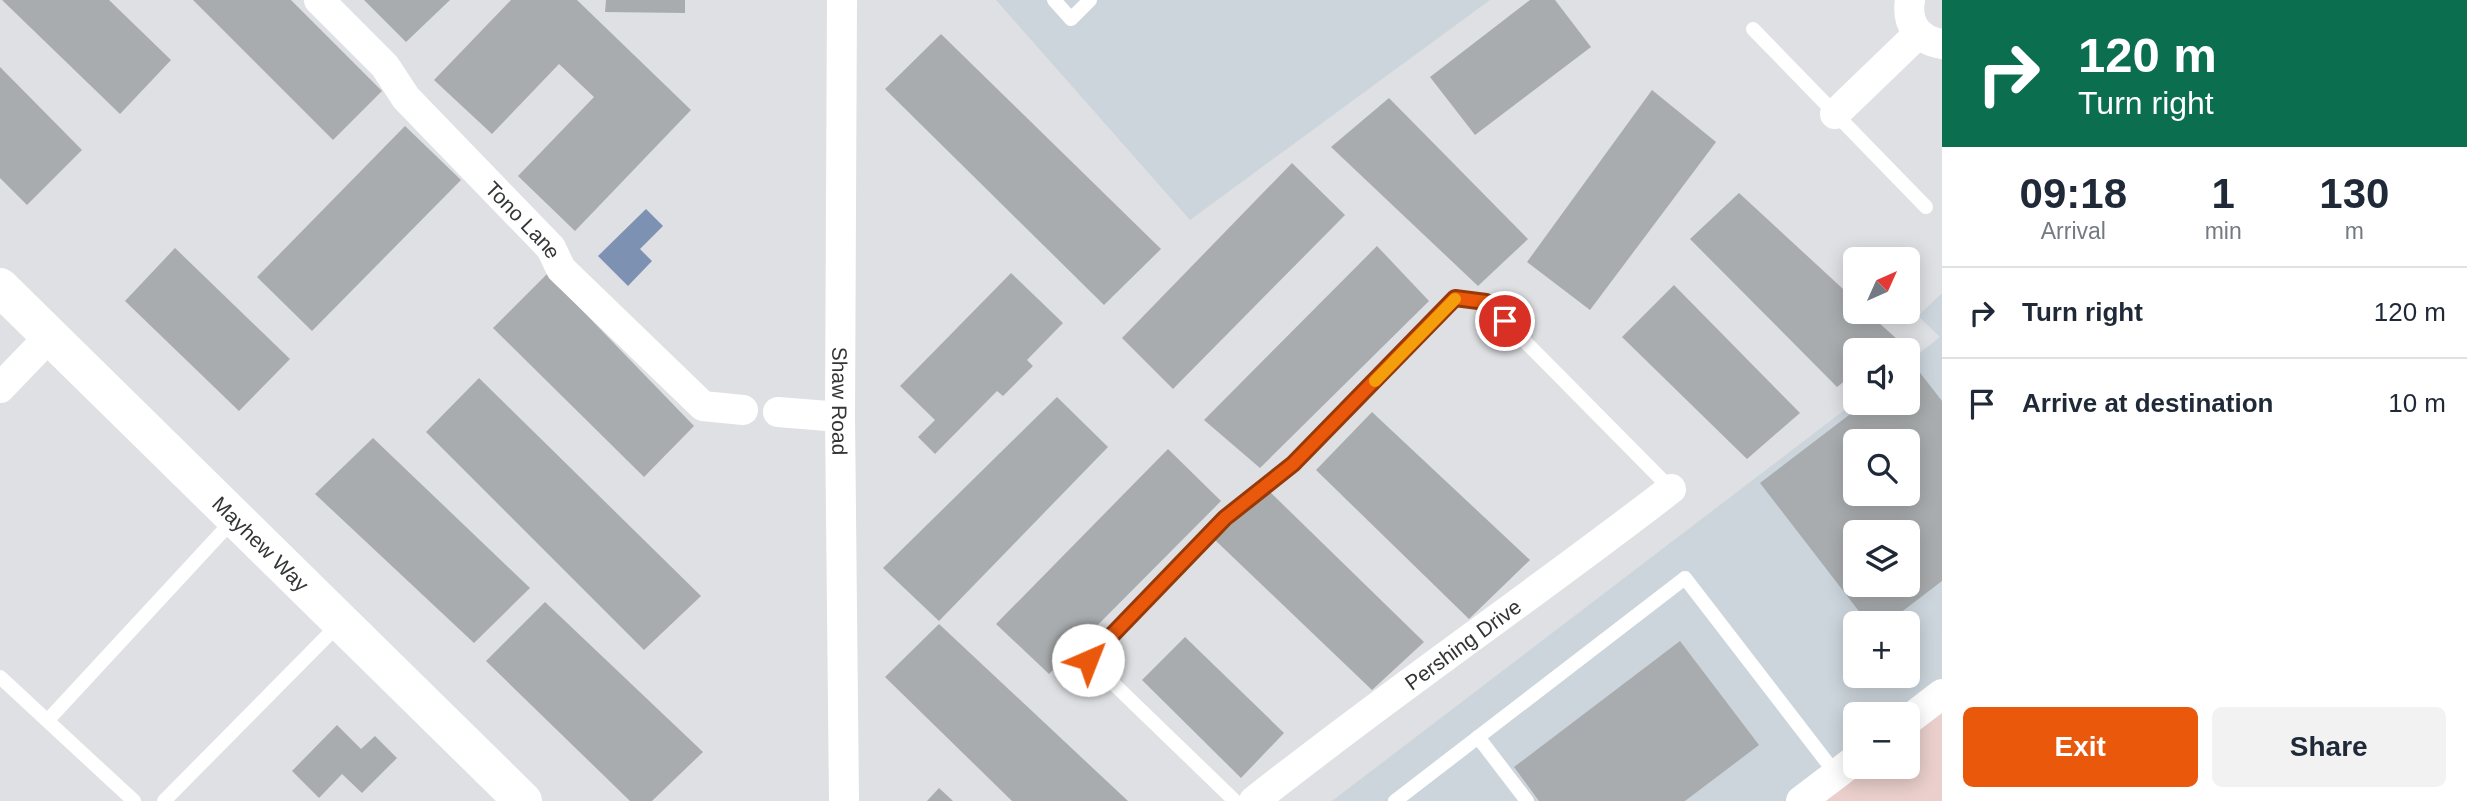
<!DOCTYPE html>
<html lang="en">
<head>
<meta charset="utf-8">
<style>
  :root { --surface:#fff; --page:#f2f2f3; --text:#1f2937; --muted:#747a83; --line:#e0e1e3; --accent:#ea580c }
  body { margin:0; font-family:Arial,sans-serif; background:var(--page); color:var(--text); height:100vh; display:flex; flex-direction:column; font-size:26px; white-space:nowrap }
  * { box-sizing:border-box; margin:0 }
  p { font-size:23px; color:var(--muted) }
  .icon { flex:none; width:38px; height:38px; fill:none; stroke:currentColor; stroke-width:2; stroke-linecap:round; stroke-linejoin:round }
  .map { position:relative; flex:1; overflow:hidden }
  .details { display:flex; flex-direction:column; background:var(--surface); width:525px }
  .details>* { flex:none }
  .hud { background:#0b6e4f; color:#fff; overflow:hidden }
  .needle { width:46px; rotate:45deg }
  .controls { position:absolute; left:1843px; top:247px; display:grid; gap:14px }
  .controls a { display:grid; place-items:center; width:77px; height:77px; border-radius:10px; background:var(--surface); box-shadow:0 4px 18px #0003; font-size:35px }
  .pin { position:absolute; display:grid; place-items:center; width:60px; height:60px; color:#fff; margin:-30px; border:4px solid #fff; border-radius:50%; box-shadow:0 2px 7px #0007 }
  .me { position:absolute; width:77px; margin:-38px; rotate:44deg; stroke-linejoin:round; filter:drop-shadow(0 0 5px #0008) }
  .turn { display:flex; align-items:center; gap:24px; height:147px; padding:0 21px; font-size:32px }
  .turn .icon { width:91px; height:91px; stroke-width:2.5 }
  .turn b { display:block; font-size:49px; line-height:60px }
  .eta { display:flex; justify-content:space-evenly; align-items:center; height:119px; text-align:center }
  .eta b { font-size:42px; font-weight:800; line-height:49px }
  .primary-button { display:flex; gap:14px; margin-top:auto; padding:14px 21px }
  .primary-button a { flex:1; height:80px; border-radius:10px; background:var(--accent); color:#fff; font-size:28px; font-weight:800; line-height:80px; text-align:center }
  .primary-button a+a { background:var(--page); color:var(--text) }
  ul { padding:0; list-style:none }
  li { display:flex; align-items:center; gap:21px; height:91px; padding:0 21px; border-top:2px solid var(--line) }
  li div { flex:1 }
  li b { display:block; font-size:26px }
  li em { font-style:normal }
  main { display:flex; flex:1; min-height:0 }
  .map>svg:first-child { display:block }
  .built { fill:#ccd5dc; fill-rule:evenodd }
  .industrial { fill:#eacfcc }
  .water { fill:#7d91b3 }
  .building { fill:#a9acae; fill-rule:evenodd }
  .lines { fill:none; stroke-linecap:round; stroke-linejoin:round }
  .lane { stroke:#fff; stroke-width:14 }
  .street { stroke:#fff; stroke-width:30 }
  .secondary { stroke:#fff; stroke-width:38 }
  .route-casing { stroke:#983908; stroke-width:18 }
  .route { stroke:#ea580c; stroke-width:12 }
  .slow { stroke:#f59e0b; stroke-width:12 }
  .labels { text-anchor:middle; dominant-baseline:central; stroke-width:7; stroke-linejoin:round; paint-order:stroke }
  .street-label { font-size:21px; fill:#343536; stroke:#fff }
</style>
</head>
<body>
<main>
<div class="map">
<svg width="1942" height="801" viewBox="0 0 1942 801">
  <rect width="100%" height="100%" fill="#dee0e3"/>
  <g class="built">
    <path d="M996,0H1490L1190,220Z"/>
    <path d="M1942,293V694L1908,714H1855V760L1801,801H1332L1855,402H1908V362L1940,337L1918,316ZM1855,441H1908V494H1855ZM1855,532H1908V584H1855ZM1855,623H1908V676H1855Z"/>
  </g>
  <path class="industrial" d="M1942,694V801H1802L1855,766H1908V720Z"/>
  <path class="water" d="M646,209L663,226L640,249L652,261L628,286L598,256Z"/>
  <g class="building">
    <path d="M2,0H109L171,60L120,114Z"/>
    <path d="M193,0H291L382,91L333,140Z"/>
    <path d="M364,0H450L406,42Z"/>
    <path d="M511,0H577L691,110L575,231L518,176L594,97L559,64L492,134L434,80Z"/>
    <path d="M606,0H685V13L605,12Z"/>
    <path d="M1530,0H1555L1591,47L1475,135L1430,77Z"/>
    <path d="M941,34L1161,249L1104,305L885,89Z"/>
    <path d="M0,67L82,150L27,205L0,178Z"/>
    <path d="M1652,90L1716,142L1590,310L1527,262Z"/>
    <path d="M1389,98L1528,239L1478,286L1331,147Z"/>
    <path d="M405,126L461,180L312,331L257,277Z"/>
    <path d="M1292,163L1345,215L1173,389L1122,338Z"/>
    <path d="M1739,193L1855,300V312H1867L1898,340L1885,350H1855V373L1837,387L1690,239Z"/>
    <path d="M1377,246L1429,301L1260,468L1204,420Z"/>
    <path d="M175,248L290,359L239,411L125,301Z"/>
    <path d="M1011,273L1063,323L1027,360L1033,366L1003,396L997,391L935,454L918,437L935,420L900,386Z"/>
    <path d="M547,274L694,426L644,477L493,328Z"/>
    <path d="M1674,285L1800,413L1747,459L1622,337Z"/>
    <path d="M1914,365L1942,401V581L1887,623H1868L1760,483L1866,402H1908V371ZM1855,441H1908V494H1855ZM1855,532H1908V584H1855Z"/>
    <path d="M479,378L701,596L644,650L426,432Z"/>
    <path d="M1057,397L1108,447L939,621L883,568Z"/>
    <path d="M1372,412L1530,560L1469,619L1316,470Z"/>
    <path d="M373,438L530,588L474,643L315,494Z"/>
    <path d="M1168,449L1221,501L1049,674L996,624Z"/>
    <path d="M1268,490L1424,642L1372,690L1215,540Z"/>
    <path d="M545,602L703,752L652,801H630L486,661Z"/>
    <path d="M939,624L1128,801H1012L885,677Z"/>
    <path d="M1185,637L1284,733L1241,778L1142,680Z"/>
    <path d="M1680,641L1759,745L1685,801H1539L1514,767Z"/>
    <path d="M337,725L361,749L375,736L397,758L362,793L342,774L319,798L292,771Z"/>
    <path d="M939,788L953,801H927Z"/>
  </g>
  <g class="lines">
    <g class="lane">
      <path d="M1054,0L1071,19L1090,0"/>
      <path d="M1753,29L1926,207"/>
      <path d="M0,677L134,801"/>
      <path d="M48,720L235,518"/>
      <path d="M1478,737L1527,801"/>
      <path d="M164,801L340,623"/>
      <path d="M1235,801L1089,660L1225,518L1293,464L1455,298L1486,302L1671,489"/>
      <path d="M1395,801L1685,578L1836,774"/>
    </g>
    <g class="street">
      <path id="s1" d="M319,0L385,66L406,98L551,248L561,269L703,406L743,410"/>
      <path id="s2" d="M842,0L840,417L844,801"/>
      <path d="M1910,0C1906,24 1918,40 1942,44"/>
      <path d="M1835,114L1918,34"/>
      <path d="M0,388L50,336"/>
      <path d="M778,412L840,417"/>
      <path d="M1908,720L1942,694"/>
      <path id="s3" d="M1254,801C1390,693 1534,595 1671,489"/>
      <path d="M1801,801L1855,760"/>
    </g>
    <path class="secondary" id="s4" d="M0,287L523,801"/>
  </g>
  <g class="lines">
    <defs>
      <path id="route" d="M1088,660L1225,518L1293,464L1455,298L1486,302L1505,321"/>
    </defs>
    <use href="#route" class="route-casing"/>
    <use href="#route" class="route"/>
    <path class="slow" d="M1375,381L1455,299"/>
  </g>
  <g class="labels">
    <g class="street-label">
      <text stroke="none"><textPath href="#s1" startOffset="301">Tono Lane</textPath></text>
      <text stroke="none"><textPath href="#s2" startOffset="401">Shaw Road</textPath></text>
      <text stroke="none"><textPath href="#s4" startOffset="366">Mayhew Way</textPath></text>
      <text stroke="none"><textPath href="#s3" startOffset="261">Pershing Drive</textPath></text>
    </g>
  </g>
</svg>
<div class="controls">
<a><svg class="needle" viewBox="-14 -14 28 28"><path d="M0-13l5 13h-10z" fill="#e53935"/><path d="M0 13l5-13h-10z" fill="#747a83"/></svg></a>
<a><svg class="icon" aria-label="sound" viewBox="0 0 24 24"><path d="M4 9h4l5-4v14l-5-4H4zM17 9q2 3 0 6"/></svg></a>
<a><svg class="icon" aria-label="search" viewBox="0 0 24 24"><circle cx="10" cy="10" r="6"/><path d="M15 15l6 6"/></svg></a>
<a><svg class="icon" aria-label="layers" viewBox="0 0 24 24"><path d="M12 4l9 5-9 5-9-5zM3 14l9 5 9-5"/></svg></a>
<a>+</a>
<a>−</a>
</div>
<div class="pin" style="left:1505px;top:321px;background:#d93025"><svg class="icon" aria-label="arrive" viewBox="0 0 24 24"><path d="M6 21V4h12l-3 4 3 4H6"/></svg></div>
<svg class="me" style="left:1088px;top:660px" viewBox="-20 -20 40 40"><circle r="19" fill="#fff"/><path d="M0-13L10 11 0 6-10 11z" fill="#ea580c"/></svg>
</div>
<section class="details">
<div class="hud">
<div class="turn"><svg class="icon" aria-label="right" viewBox="0 0 24 24"><path d="M7 20v-9h11M14 6l5 5-5 5"/></svg><div><b>120 m</b>Turn right</div></div>
</div>
<div class="eta">
<div><b>09:18</b><p>Arrival</p></div>
<div><b>1</b><p>min</p></div>
<div><b>130</b><p>m</p></div>
</div>
<ul>
<li><svg class="icon" aria-label="right" viewBox="0 0 24 24"><path d="M7 20v-9h11M14 6l5 5-5 5"/></svg><div><b>Turn right</b></div><em>120 m</em></li>
<li><svg class="icon" aria-label="arrive" viewBox="0 0 24 24"><path d="M6 21V4h12l-3 4 3 4H6"/></svg><div><b>Arrive at destination</b></div><em>10 m</em></li>
</ul>
<div class="primary-button"><a>Exit</a><a>Share</a></div>
</section>
</main>
</body>
</html>
